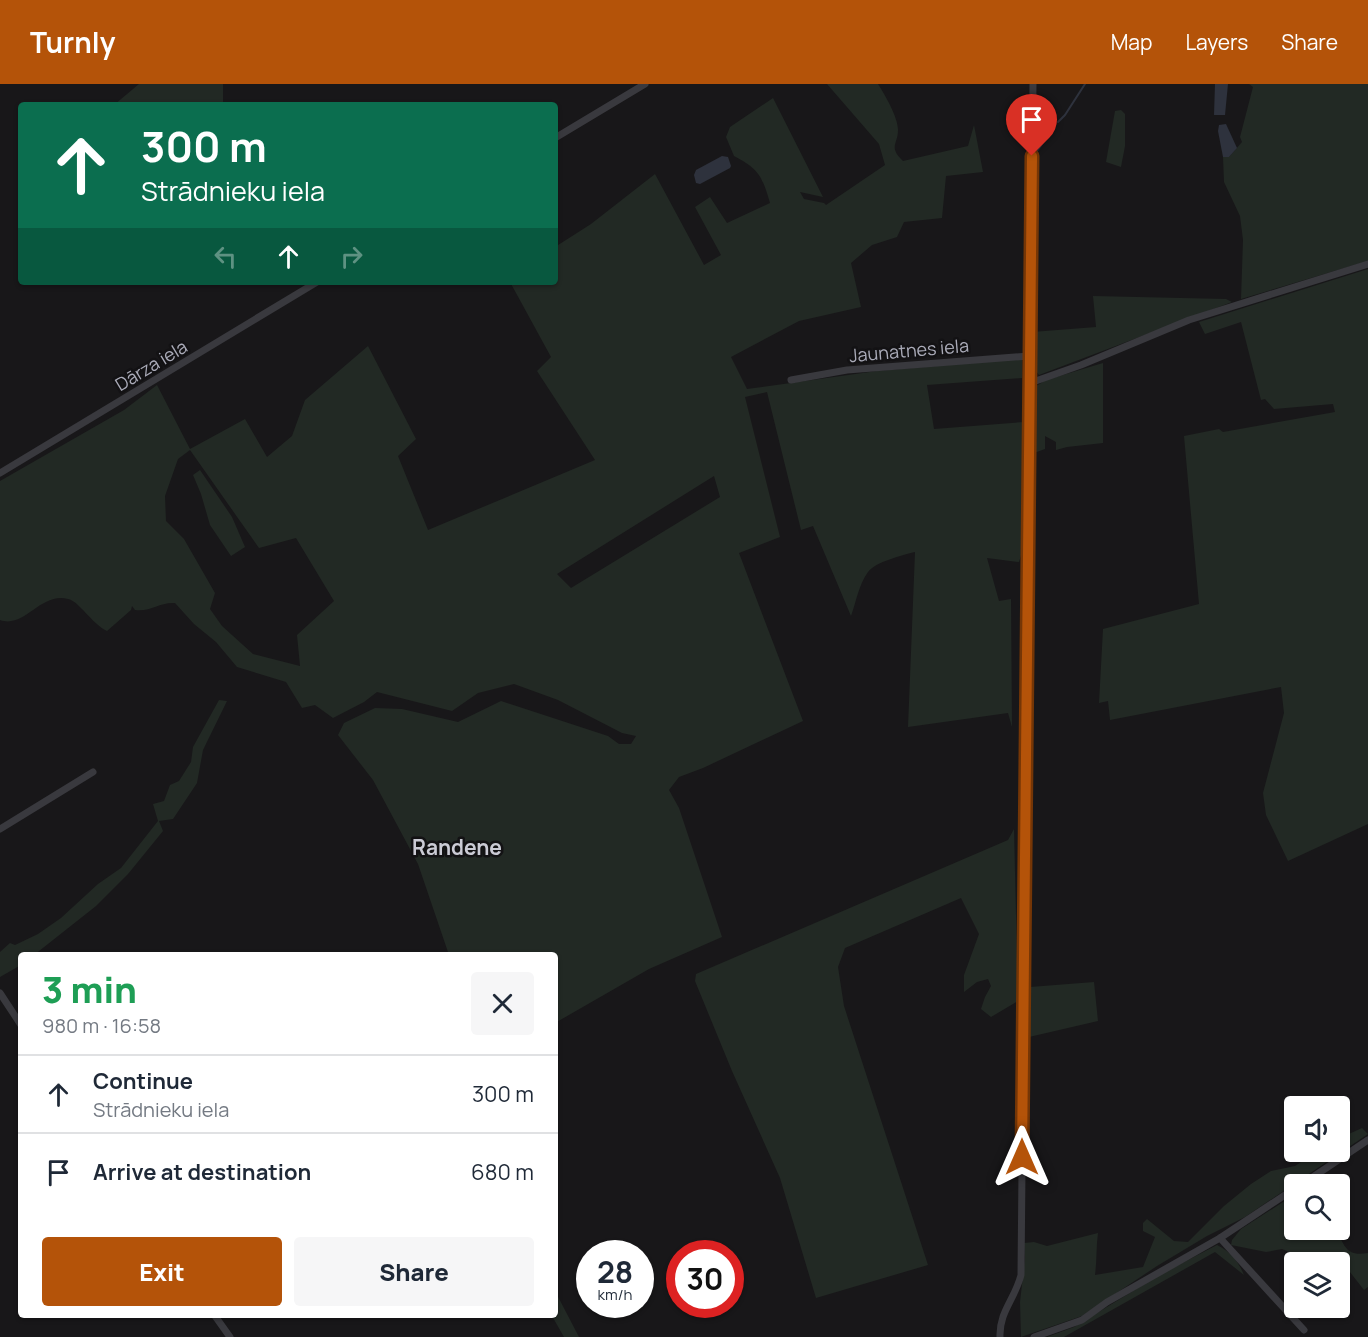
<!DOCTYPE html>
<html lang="en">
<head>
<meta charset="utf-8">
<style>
  :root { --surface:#fff; --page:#f6f6f7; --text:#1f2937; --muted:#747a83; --line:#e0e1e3; --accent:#b45309 }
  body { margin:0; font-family:Manrope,sans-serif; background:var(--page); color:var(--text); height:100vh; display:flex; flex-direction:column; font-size:22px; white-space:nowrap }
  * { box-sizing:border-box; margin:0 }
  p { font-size:20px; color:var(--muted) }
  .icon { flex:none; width:33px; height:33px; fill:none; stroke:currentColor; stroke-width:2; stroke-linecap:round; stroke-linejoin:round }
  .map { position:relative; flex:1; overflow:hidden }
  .panel { position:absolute; left:18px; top:868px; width:540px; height:366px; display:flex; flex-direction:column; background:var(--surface); border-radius:6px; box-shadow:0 2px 4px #0004 }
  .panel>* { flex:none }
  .top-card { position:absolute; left:18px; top:18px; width:540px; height:183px; border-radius:6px; box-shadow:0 2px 4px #0004; background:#0b6e4f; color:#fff; overflow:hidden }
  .fabs { position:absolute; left:1284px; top:1012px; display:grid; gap:12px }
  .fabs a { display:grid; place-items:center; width:66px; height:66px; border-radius:6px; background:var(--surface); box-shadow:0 2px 4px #0004; font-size:30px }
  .speed { position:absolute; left:576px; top:1156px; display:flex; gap:12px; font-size:30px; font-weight:700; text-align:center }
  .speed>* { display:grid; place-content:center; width:78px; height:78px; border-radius:50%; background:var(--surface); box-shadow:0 2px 4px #0004; line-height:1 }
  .speed small { font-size:15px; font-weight:400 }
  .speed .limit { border:9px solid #d22; background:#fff; color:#111 }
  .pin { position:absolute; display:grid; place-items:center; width:51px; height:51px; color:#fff; margin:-62px -26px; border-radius:50% 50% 50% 0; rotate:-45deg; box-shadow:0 0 6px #0007 }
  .pin .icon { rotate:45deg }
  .me { position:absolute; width:66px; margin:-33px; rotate:0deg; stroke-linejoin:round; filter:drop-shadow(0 0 4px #0008) }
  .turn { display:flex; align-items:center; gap:21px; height:126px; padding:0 24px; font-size:27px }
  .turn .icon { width:78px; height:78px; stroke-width:2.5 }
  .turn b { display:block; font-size:42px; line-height:51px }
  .lanes { display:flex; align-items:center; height:57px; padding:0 24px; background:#0003; justify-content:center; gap:30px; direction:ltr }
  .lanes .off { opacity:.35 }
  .round { display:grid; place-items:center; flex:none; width:63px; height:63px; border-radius:6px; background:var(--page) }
  .head { display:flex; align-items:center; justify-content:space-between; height:102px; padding:0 24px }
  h1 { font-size:36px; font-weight:800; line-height:45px; color:#1e9e55 }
  .cta { display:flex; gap:12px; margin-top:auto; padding:12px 24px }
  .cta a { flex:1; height:69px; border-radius:6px; background:var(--accent); color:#fff; font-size:24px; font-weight:800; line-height:69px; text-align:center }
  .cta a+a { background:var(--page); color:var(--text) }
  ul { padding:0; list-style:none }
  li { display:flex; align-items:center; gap:18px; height:78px; padding:0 24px; border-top:2px solid var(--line) }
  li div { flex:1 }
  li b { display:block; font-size:22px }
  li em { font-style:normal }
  header { display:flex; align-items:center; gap:36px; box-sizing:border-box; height:84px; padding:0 30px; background:var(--accent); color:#fff }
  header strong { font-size:28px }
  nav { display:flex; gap:33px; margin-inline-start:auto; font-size:21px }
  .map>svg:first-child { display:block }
  .green { fill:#222924; fill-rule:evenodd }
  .water { fill:#2e323d }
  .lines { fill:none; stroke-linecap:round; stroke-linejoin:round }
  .stream { stroke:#2e323d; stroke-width:2 }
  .street { stroke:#39393e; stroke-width:7 }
  .route-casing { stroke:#753606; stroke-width:15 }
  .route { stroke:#b45309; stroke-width:10 }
  .labels { text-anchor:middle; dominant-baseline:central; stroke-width:5; stroke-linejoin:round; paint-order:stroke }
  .street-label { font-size:18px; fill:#aaabb8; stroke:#131214 }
  .quarter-label { font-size:21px; font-weight:bold; fill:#cbcbd5; stroke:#131214 }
</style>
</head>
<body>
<header>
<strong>Turnly</strong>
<nav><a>Map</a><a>Layers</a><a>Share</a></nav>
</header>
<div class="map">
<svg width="1368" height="1253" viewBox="0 0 1368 1253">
  <rect width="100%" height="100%" fill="#181719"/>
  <g class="green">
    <path d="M139,0H223V20L114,21Z"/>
    <path d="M827,0H878C885,11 898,33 898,46C898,60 888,63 903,77L968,62L974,41L983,88L946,92L942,134L904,138L897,153L872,161L851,179L861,223L799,237L731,273L747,305L877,287L1022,275V294L927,301L934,345L1024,338L1022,420C1031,428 1023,466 1019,478L987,474L999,517L1011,515L1012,643L1008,629L908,643L915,468C903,471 875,478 868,488C859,500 856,518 851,532L813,442L801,446L767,308L745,313L780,453L739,469L803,637L703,684L679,693L669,706L679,724L722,853L649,885L555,939V872L449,871L418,780L373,696L338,651L344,639L375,624L402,625L458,638L501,617L608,652L619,660H631L636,652L622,649L558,616L514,600L478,609L452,627L377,608L364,618L333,634L315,621L302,624L286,598L237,583L216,558L194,540L175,519C159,518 151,528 135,526L132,522L131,526L107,547C92,540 79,517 68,515C40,508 25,545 0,536V397L124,326L157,301L190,365L245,335L267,373L292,352L305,316L368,262L416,355L398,372L428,446L595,376L537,287L551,273L510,198H555V163L591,140L655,90L704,181L721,171L695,123L710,113L727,139L770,119C762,92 759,85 734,72L726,53L730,43L773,14L823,113L800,108L804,115L824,119L826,121L885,81L879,60ZM190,366L259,464L296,454L334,517L297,551L300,582L253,570L222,542L210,525L215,509L184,455L166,437L165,412L178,375ZM714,392L720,413L571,504L557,490Z"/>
    <path d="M1249,0H1368V177L1241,215L1243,156L1240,132L1224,98L1223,73H1229L1242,58L1240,53L1253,3Z"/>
    <path d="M1121,26L1125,30V62L1121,83L1106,78L1115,27Z"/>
    <path d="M1368,185V740L1288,777L1266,731L1263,709L1284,629L1281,603L1110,636L1108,617L1099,619L1103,545L1199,520L1184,352L1219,345L1223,348L1335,328L1333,320L1274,325L1265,315L1261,316L1241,238L1205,250L1199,238Z"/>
    <path d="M1093,212L1226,215L1232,218L1039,291C1029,279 1032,262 1032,248L1096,243Z"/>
    <path d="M1103,279V359L1067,363L1056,366V358L1045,352V365L1034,369L1033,304L1046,296Z"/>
    <path d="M200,386L232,433L245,463L231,472L210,441L201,410L193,391Z"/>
    <path d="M219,616L227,617L203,666L197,699L173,735L159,737L163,747L128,790L96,822L34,871L21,872V881L0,893V868L10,859L15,861L38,850L61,834L98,800L121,784L158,737L153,720L164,717L170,701L179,697L191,678L193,663Z"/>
    <path d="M1014,745L1018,917L991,933L981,925L985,913L991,902L988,895L977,898L964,908V891L979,850L961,814L845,864L838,883L844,922L928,1181L816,1214L780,1094L732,987L695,897L696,890L1008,756Z"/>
    <path d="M1094,898L1098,937L1029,953L1030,903Z"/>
    <path d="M1362,1044L1368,1050L1245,1133L1207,1152L1157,1182L1082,1232L1021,1253L1020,1218L1025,1174L1024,1159L1034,1158L1047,1162L1098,1149C1096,1163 1097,1177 1095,1191L1143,1183L1155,1153L1143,1147V1139L1147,1135L1174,1157L1188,1158L1224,1122L1251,1100L1271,1087L1295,1082L1316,1068H1340V1054Z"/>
    <path d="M1294,1111V1146H1336C1345,1162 1346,1173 1368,1169V1203L1364,1206L1346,1183L1340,1182V1179H1316L1282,1165L1266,1168L1231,1161L1232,1156L1241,1145Z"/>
    <path d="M1217,1161C1231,1168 1238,1177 1244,1191L1215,1168L1064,1253H1047L1074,1243L1161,1190Z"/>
    <path d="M555,1207L579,1253H564L552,1232H555Z"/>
  </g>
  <g class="water">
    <path d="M1215,0H1228L1225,31H1214Z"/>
    <path d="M1226,40L1237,64L1229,73H1223L1218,47L1219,41Z"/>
    <path d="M722,72L728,73L731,82L730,84L700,100L696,99L694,91L696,86Z"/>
  </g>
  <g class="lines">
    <g class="stream">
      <path d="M1058,38L1065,31L1085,0"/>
      <path d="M1037,67L1053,45"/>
    </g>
    <g class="street">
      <path d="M555,54L645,0"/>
      <path d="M791,296L847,286L1029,272"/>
      <path d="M1030,299L1081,281L1189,236L1368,180"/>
      <path d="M0,389L317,198"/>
      <path d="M0,745L93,688"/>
      <path d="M0,909L21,941"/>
      <path d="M1301,1101L1368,1056"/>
      <path d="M1220,1154L1304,1246"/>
      <path d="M215,1232L230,1253"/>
      <path d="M1000,1253C999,1228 1015,1215 1021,1191C1023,794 1029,397 1033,0"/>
      <path d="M1034,1253L1082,1236L1107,1218L1220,1154L1294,1105"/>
    </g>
  </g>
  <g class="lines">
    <defs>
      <path id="route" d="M1022,1073L1032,72"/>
    </defs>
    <use href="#route" class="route-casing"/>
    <use href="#route" class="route"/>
  </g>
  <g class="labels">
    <g class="street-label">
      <text transform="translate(909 266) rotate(-5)">Jaunatnes iela</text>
      <text transform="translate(151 281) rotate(-31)">Dārza iela</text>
    </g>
    <g class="quarter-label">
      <text x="457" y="763">Randene</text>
    </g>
  </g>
</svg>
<div class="fabs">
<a><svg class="icon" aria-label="sound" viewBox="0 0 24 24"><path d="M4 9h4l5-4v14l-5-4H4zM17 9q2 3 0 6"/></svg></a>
<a><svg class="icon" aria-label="search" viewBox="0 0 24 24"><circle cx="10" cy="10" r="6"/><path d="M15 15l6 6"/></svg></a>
<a><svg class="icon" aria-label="layers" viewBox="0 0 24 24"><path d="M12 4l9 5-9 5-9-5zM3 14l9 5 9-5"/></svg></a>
</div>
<div class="speed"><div>28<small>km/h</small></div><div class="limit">30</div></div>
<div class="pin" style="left:1032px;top:72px;background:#d93025"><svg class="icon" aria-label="arrive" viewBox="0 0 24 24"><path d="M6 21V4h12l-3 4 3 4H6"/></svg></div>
<svg class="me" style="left:1022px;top:1073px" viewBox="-20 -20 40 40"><path d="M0-17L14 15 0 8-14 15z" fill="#b45309" stroke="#fff" stroke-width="4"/></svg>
<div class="top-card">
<div class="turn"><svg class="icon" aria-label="ahead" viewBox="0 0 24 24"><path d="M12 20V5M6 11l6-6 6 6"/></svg><div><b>300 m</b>Strādnieku iela</div></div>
<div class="lanes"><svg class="icon off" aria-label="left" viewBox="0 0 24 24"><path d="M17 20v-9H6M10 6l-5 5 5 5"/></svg><svg class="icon" aria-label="ahead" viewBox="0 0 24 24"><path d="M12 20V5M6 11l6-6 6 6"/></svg><svg class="icon off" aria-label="right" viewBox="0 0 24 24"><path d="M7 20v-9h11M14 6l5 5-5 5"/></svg></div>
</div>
<section class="panel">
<div class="head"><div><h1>3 min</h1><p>980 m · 16:58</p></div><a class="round"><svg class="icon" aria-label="close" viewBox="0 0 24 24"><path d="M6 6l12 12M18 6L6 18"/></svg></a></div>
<ul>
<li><svg class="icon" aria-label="ahead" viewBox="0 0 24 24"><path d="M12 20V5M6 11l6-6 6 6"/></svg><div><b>Continue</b><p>Strādnieku iela</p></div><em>300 m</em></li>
<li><svg class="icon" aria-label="arrive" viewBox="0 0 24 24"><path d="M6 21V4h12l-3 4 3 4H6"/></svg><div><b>Arrive at destination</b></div><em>680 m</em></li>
</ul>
<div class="cta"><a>Exit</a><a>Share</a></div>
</section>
</div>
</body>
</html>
